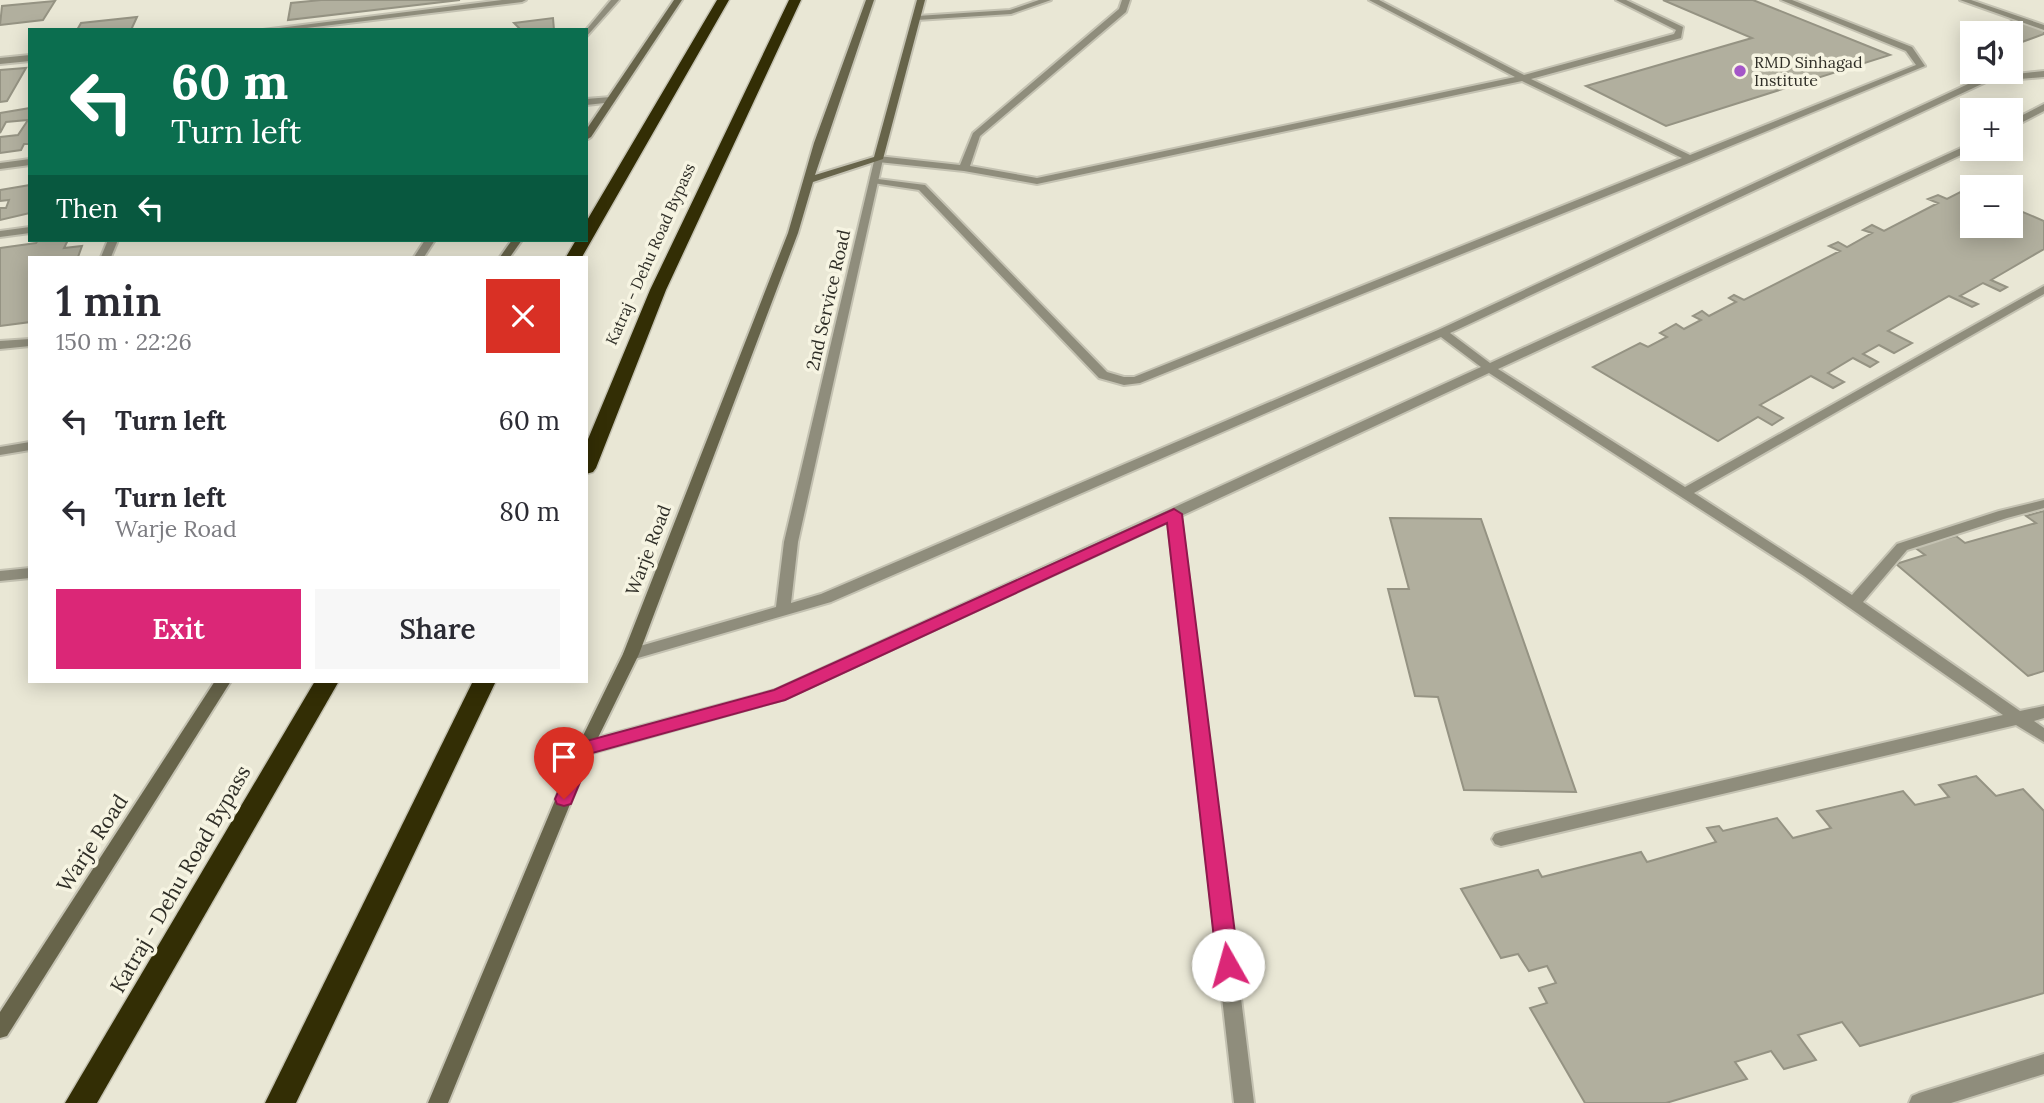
<!DOCTYPE html>
<html lang="en">
<head>
<meta charset="utf-8">
<style>
  :root { --surface:#fff; --page:#f7f7f7; --text:#2b2b33; --muted:#7c7c81; --accent:#db2777 }
  body { margin:0; font-family:Lora,serif; background:var(--page); color:var(--text); height:100vh; display:flex; flex-direction:column; font-size:26px; white-space:nowrap }
  * { box-sizing:border-box; margin:0 }
  p { font-size:23px; color:var(--muted) }
  .icon { flex:none; width:38px; height:38px; fill:none; stroke:currentColor; stroke-width:2; stroke-linecap:round; stroke-linejoin:round }
  .map { position:relative; flex:1; overflow:hidden }
  .drawer { position:absolute; left:28px; top:256px; width:560px; height:427px; display:flex; flex-direction:column; background:var(--surface); border-radius:0px; box-shadow:0 4px 18px #0003 }
  .drawer>* { flex:none }
  .guide { position:absolute; left:28px; top:28px; width:560px; height:214px; border-radius:0px; box-shadow:0 4px 18px #0003; background:#0b6e4f; color:#fff; overflow:hidden }
  .tools { position:absolute; left:1960px; top:21px; display:grid; gap:14px }
  .tools a { display:grid; place-items:center; width:63px; height:63px; border-radius:0px; background:var(--surface); box-shadow:0 4px 18px #0003; font-size:35px }
  .pin { position:absolute; display:grid; place-items:center; width:60px; height:60px; color:#fff; margin:-72px -30px; border-radius:50% 50% 50% 0; rotate:-45deg; box-shadow:0 0 7px #0007 }
  .pin .icon { rotate:45deg }
  .me { position:absolute; width:77px; margin:-38px; rotate:353deg; stroke-linejoin:round; filter:drop-shadow(0 0 5px #0008) }
  .turn { display:flex; align-items:center; gap:24px; height:147px; padding:0 28px; font-size:32px }
  .turn .icon { width:91px; height:91px; stroke-width:2.5 }
  .turn b { display:block; font-size:49px; line-height:60px }
  .then { display:flex; align-items:center; height:66px; padding:0 28px; background:#0003; gap:14px; font-size:26px }
  .round { display:grid; place-items:center; flex:none; width:74px; height:74px; border-radius:0px; background:var(--page) }
  .headline { display:flex; align-items:center; justify-content:space-between; height:119px; padding:0 28px }
  h1 { font-size:42px; font-weight:600; line-height:52px }
  .cta { display:flex; gap:14px; margin-top:auto; padding:14px 28px }
  .cta a { flex:1; height:80px; border-radius:0px; background:var(--accent); color:#fff; font-size:28px; font-weight:600; line-height:80px; text-align:center }
  .cta a+a { background:var(--page); color:var(--text) }
  ul { padding:0; list-style:none }
  li { display:flex; align-items:center; gap:21px; height:91px; padding:0 28px }
  li div { flex:1 }
  li b { display:block; font-size:26px }
  li em { font-style:normal }
  .map>svg:first-child { display:block }
  .building { fill:#b1af9e; stroke:#959383; stroke-width:2 }
  .lines { fill:none; stroke-linecap:round; stroke-linejoin:round }
  .lane-casing { stroke:#c4c2b2; stroke-width:4 }
  .street-casing { stroke:#c4c2b2; stroke-width:4 }
  .secondary-casing { stroke:#c4c2b2; stroke-width:4 }
  .highway-casing { stroke:#c4c2b2; stroke-width:3 }
  .lane { fill:#8f8d7c; fill-rule:evenodd }
  .street { fill:#8f8d7c; fill-rule:evenodd }
  .secondary { fill:#67644a; fill-rule:evenodd }
  .highway { fill:#332e05; fill-rule:evenodd }
  .route { fill:#db2777; stroke:#8e194d; stroke-width:2 }
  .poi-dot { fill:#a456c8; stroke:#f6f4e2; stroke-width:2.5 }
  .labels { text-anchor:middle; dominant-baseline:central; stroke-width:7; stroke-linejoin:round; paint-order:stroke }
  .far-poi-label { font-size:16px; fill:#2f2e27; stroke:#f6f4e2; text-anchor:start }
  .far-street-label { font-size:16px; fill:#2f2e27; stroke:#f6f4e2 }
  .street-label { font-size:18px; fill:#2f2e27; stroke:#f6f4e2 }
  .near-street-label { font-size:21px; fill:#2f2e27; stroke:#f6f4e2 }
</style>
</head>
<body>
<div class="map">
<svg width="2044" height="1103" viewBox="0 0 2044 1103">
  <rect width="100%" height="100%" fill="#e9e7d5"/>
  <g class="building">
    <path d="M321,0H460L288,20L291,3Z"/>
    <path d="M1663,0H1753L1890,55L1666,126L1586,86L1752,38Z"/>
    <path d="M55,1L43,20L0,25L2,6Z"/>
    <path d="M137,17L131,30H77L81,23Z"/>
    <path d="M553,18L554,30H521L514,23Z"/>
    <path d="M2015,20L2044,30V34L2011,46V33H1977Z"/>
    <path d="M26,68L7,101L0,102V70Z"/>
    <path d="M30,108V144H24L21,150L0,153V137L18,135L28,120L6,122L0,133V113Z"/>
    <path d="M30,185V213L0,220V208H6L9,200L0,201V190Z"/>
    <path d="M1974,185L1981,187H1972V226H2011V207L2044,221V249L1991,280L2007,287L2000,291L1983,283L1960,296L1978,304L1972,307L1949,296L1888,331L1912,343L1894,353L1879,345L1863,354L1878,362L1870,367L1853,358L1828,373L1844,382L1833,388L1811,376L1760,405L1783,418L1772,425L1758,417L1718,441L1593,367L1640,343L1648,347L1667,337L1660,333L1676,324L1684,329L1701,320L1693,316L1702,311L1709,316L1736,302L1729,298L1734,295L1744,300L1840,251L1829,246L1838,242L1847,247L1872,233L1863,230L1872,225L1884,231L1938,203L1928,199L1938,195L1947,199Z"/>
    <path d="M38,240H68L64,248L82,246L78,257H30V322L0,326V248L36,243Z"/>
    <path d="M2044,511V671L2028,676L1896,564L1925,555L1914,547L1956,536L1965,543L2036,523L2026,516Z"/>
    <path d="M1390,518L1481,519L1576,792L1464,790L1438,697L1415,696L1388,589H1409Z"/>
    <path d="M1976,776L1996,796L2023,789L2044,811V993L1860,1046L1842,1022L1798,1035L1816,1060L1784,1069L1771,1051L1735,1062L1747,1079L1666,1103H1585L1530,1008L1547,1003L1539,988L1556,983L1547,966L1529,971L1518,954L1501,958L1461,889L1538,870L1542,877L1641,852L1647,862L1716,842L1707,828L1719,826L1723,831L1777,818L1793,838L1831,828L1817,811L1903,791L1915,805L1949,797L1939,785Z"/>
  </g>
  <g class="lines">
    <defs>
      <g id="lane">
        <path d="M1039,0H1051L1011,14L917,20L913,18L917,16L1010,10Z"/>
        <path d="M1122,0H1130L1126,12L980,136L970,166L1037,178L1515,77L1369,0H1379L1524,75L1674,34L1676,30L1616,0H1626L1683,27L1681,38L1531,79L1690,155L1916,65L1906,51L1781,0H1792L1912,47L1925,66L1694,161L1140,383L1124,385L1099,378L919,190L873,183L870,182V178L925,185L1107,372L1124,377H1134L1682,158L1522,81L1037,184L964,171L878,162L873,159L878,156L960,165L973,133L1119,9Z"/>
        <path d="M611,97L614,98V102L586,105V99Z"/>
        <path d="M30,159V165L0,169V163Z"/>
        <path d="M30,227V233L0,237V231Z"/>
        <path d="M108,240H118L111,257H101Z"/>
        <path d="M30,339V346L0,349V341Z"/>
      </g>
      <g id="street">
        <path d="M502,0H526L522,2L290,30H263Z"/>
        <path d="M611,0H619L586,37V30Z"/>
        <path d="M1960,0H1971L2044,25V30Z"/>
        <path d="M30,55V61L0,64V58Z"/>
        <path d="M2044,71V77L1986,82L1450,333L1490,363L1972,143L1974,149L1498,369L1685,487L2044,286V294L1694,493L1852,595L1897,544L1999,511L2044,500V508L2007,518L1907,550L1863,602L2020,711L2044,706V718L2034,721L2044,728V742L2016,725L1501,846L1495,844L1492,839L1495,834L1501,832L2003,715L1804,576L1489,373L1181,516L1254,1103H1234L1168,522L785,699L585,755L579,753L577,748L579,743L585,741L775,690L1481,367L1441,337L831,602L631,660L626,658L623,654L626,650L776,607L784,542L875,157L883,159L798,542L791,603L821,594L1438,330L1981,78Z"/>
        <path d="M2044,104V111L2011,128V121Z"/>
        <path d="M425,240H435L424,257H414Z"/>
        <path d="M30,442V450L0,455V447Z"/>
        <path d="M30,568V578L0,581V571Z"/>
        <path d="M2044,1054V1074L1951,1103H1909L1912,1096L1919,1093Z"/>
      </g>
      <g id="secondary">
        <path d="M674,0H682L591,137L586,140V130Z"/>
        <path d="M866,0H874L815,175L874,157L917,0H925L883,159L813,182L798,233L639,654L593,748L448,1103H428L577,748L623,654L788,233L814,143Z"/>
        <path d="M512,240H522L510,257H500Z"/>
        <path d="M215,681H231L7,1036L0,1038V1012Z"/>
      </g>
      <g id="highway">
        <path d="M717,0H729L582,257H566L576,240H586V222Z"/>
        <path d="M789,0H801L666,290L596,468L593,472L586,474V444L650,290Z"/>
        <path d="M315,681H339L97,1103H65Z"/>
        <path d="M473,681H496L296,1103H265Z"/>
      </g>
    </defs>
    <use href="#lane" class="lane-casing"/>
    <use href="#street" class="street-casing"/>
    <use href="#secondary" class="secondary-casing"/>
    <use href="#highway" class="highway-casing"/>
    <use href="#lane" class="lane"/>
    <use href="#street" class="street"/>
    <use href="#secondary" class="secondary"/>
    <use href="#highway" class="highway"/>
  </g>
  <path class="route" d="M1174,509L1182,514L1239,965L1235,972L1228,975L1220,972L1217,965L1167,523L785,700L592,753L571,804L564,806L557,804L555,799L579,743L774,690Z"/>
  <circle class="poi-dot" cx="1740" cy="71" r="7"/>
  <g class="labels">
    <g class="far-poi-label">
      <text x="1754" y="62">RMD Sinhagad<tspan x="1754" dy="18">Institute</tspan></text>
    </g>
    <g class="far-street-label">
      <text transform="translate(650 254) rotate(-66)">Katraj - Dehu Road Bypass</text>
    </g>
    <g class="street-label">
      <text transform="translate(828 300) rotate(-77)">2nd Service Road</text>
      <text transform="translate(648 550) rotate(-69)">Warje Road</text>
    </g>
    <g class="near-street-label">
      <text transform="translate(92 843) rotate(-57)">Warje Road</text>
      <text transform="translate(180 879) rotate(-60)">Katraj - Dehu Road Bypass</text>
    </g>
  </g>
</svg>
<div class="tools">
<a><svg class="icon" aria-label="sound" viewBox="0 0 24 24"><path d="M4 9h4l5-4v14l-5-4H4zM17 9q2 3 0 6"/></svg></a>
<a>+</a>
<a>−</a>
</div>
<div class="pin" style="left:564px;top:799px;background:#d93025"><svg class="icon" aria-label="arrive" viewBox="0 0 24 24"><path d="M6 21V4h12l-3 4 3 4H6"/></svg></div>
<svg class="me" style="left:1228px;top:965px" viewBox="-20 -20 40 40"><circle r="19" fill="#fff"/><path d="M0-13L10 11 0 6-10 11z" fill="#db2777"/></svg>
<div class="guide">
<div class="turn"><svg class="icon" aria-label="left" viewBox="0 0 24 24"><path d="M17 20v-9H6M10 6l-5 5 5 5"/></svg><div><b>60 m</b>Turn left</div></div>
<div class="then">Then<svg class="icon" aria-label="left" viewBox="0 0 24 24"><path d="M17 20v-9H6M10 6l-5 5 5 5"/></svg></div>
</div>
<section class="drawer">
<div class="headline"><div><h1>1 min</h1><p>150 m · 22:26</p></div><a class="round" style="background:#d93025;color:#fff"><svg class="icon" aria-label="close" viewBox="0 0 24 24"><path d="M6 6l12 12M18 6L6 18"/></svg></a></div>
<ul>
<li><svg class="icon" aria-label="left" viewBox="0 0 24 24"><path d="M17 20v-9H6M10 6l-5 5 5 5"/></svg><div><b>Turn left</b></div><em>60 m</em></li>
<li><svg class="icon" aria-label="left" viewBox="0 0 24 24"><path d="M17 20v-9H6M10 6l-5 5 5 5"/></svg><div><b>Turn left</b><p>Warje Road</p></div><em>80 m</em></li>
</ul>
<div class="cta"><a>Exit</a><a>Share</a></div>
</section>
</div>
</body>
</html>
